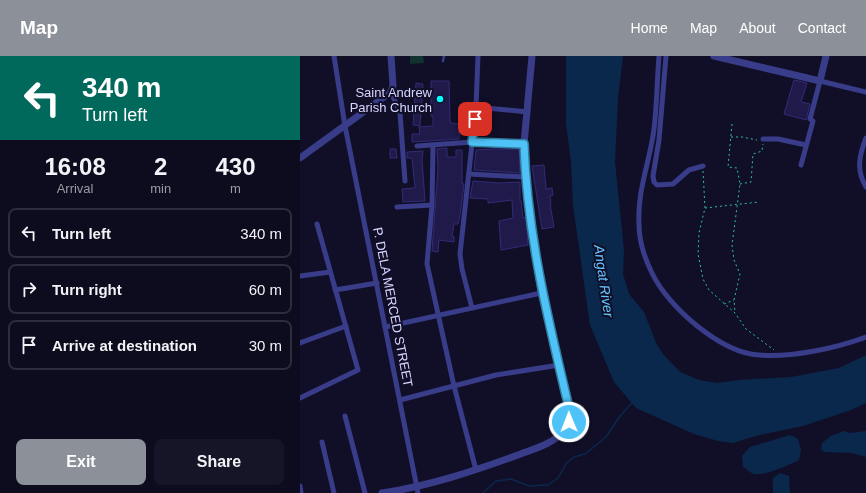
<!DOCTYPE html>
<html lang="en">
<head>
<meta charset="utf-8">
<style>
  :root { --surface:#0d0b1e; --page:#161427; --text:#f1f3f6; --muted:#9a9ba4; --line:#2d2b3c; --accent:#8c9099 }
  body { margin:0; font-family:Arial,sans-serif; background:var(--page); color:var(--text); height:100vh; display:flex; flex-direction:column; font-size:15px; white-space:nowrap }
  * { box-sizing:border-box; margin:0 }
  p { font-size:13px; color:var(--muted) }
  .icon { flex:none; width:22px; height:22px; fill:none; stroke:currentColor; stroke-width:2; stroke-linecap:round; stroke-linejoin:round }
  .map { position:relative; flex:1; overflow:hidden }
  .drawer { display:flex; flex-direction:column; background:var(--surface); width:300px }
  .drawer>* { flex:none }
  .hud { background:#00695c; color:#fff; overflow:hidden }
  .pin { position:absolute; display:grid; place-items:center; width:34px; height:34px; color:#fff; margin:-17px; border-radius:8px; box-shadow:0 2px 6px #0006 }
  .me { position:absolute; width:44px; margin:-22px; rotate:359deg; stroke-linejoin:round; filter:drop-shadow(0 0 3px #0008) }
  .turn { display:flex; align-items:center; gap:14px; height:84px; padding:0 16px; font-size:18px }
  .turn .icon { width:52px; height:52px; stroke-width:2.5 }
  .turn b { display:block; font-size:28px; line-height:34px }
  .eta { display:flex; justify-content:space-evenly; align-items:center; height:68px; text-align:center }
  .eta b { font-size:24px; font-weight:800; line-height:28px }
  .action { display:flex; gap:8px; margin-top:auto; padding:8px 16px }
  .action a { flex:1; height:46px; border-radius:8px; background:var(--accent); color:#fff; font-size:16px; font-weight:800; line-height:46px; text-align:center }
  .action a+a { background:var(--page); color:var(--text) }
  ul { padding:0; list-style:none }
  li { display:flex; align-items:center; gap:12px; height:50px; margin:0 8px 6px; padding:0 8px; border:2px solid var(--line); border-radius:8px }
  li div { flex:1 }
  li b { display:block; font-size:15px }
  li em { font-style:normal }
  header { display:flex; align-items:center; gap:24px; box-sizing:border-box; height:56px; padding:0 20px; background:var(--accent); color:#fff }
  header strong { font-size:19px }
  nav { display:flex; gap:22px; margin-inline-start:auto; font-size:14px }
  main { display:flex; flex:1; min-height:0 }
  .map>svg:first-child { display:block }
  .green { fill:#11322e }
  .water { fill:#0a284c }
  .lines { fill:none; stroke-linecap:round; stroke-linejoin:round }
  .stream { stroke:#0a284c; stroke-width:1.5 }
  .building { fill:#1f1a4a; stroke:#332b77 }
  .path { stroke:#2abfa7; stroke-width:1; stroke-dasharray:2 3; stroke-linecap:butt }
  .service { stroke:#383c89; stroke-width:2.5 }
  .minor { stroke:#383c89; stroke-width:5 }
  .tertiary { stroke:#383c89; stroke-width:7 }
  .route-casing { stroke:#337fa1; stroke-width:10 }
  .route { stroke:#4fc3f7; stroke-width:7 }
  .poi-dot { fill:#02feff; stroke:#110f28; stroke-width:1.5 }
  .labels { text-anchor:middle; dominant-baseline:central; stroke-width:4; stroke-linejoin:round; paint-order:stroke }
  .poi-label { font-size:13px; fill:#d7d6ff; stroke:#110f28; text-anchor:end }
  .street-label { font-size:13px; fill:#d7d6ff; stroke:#110f28 }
  .water-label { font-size:14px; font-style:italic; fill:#64c6ff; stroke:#110f28 }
</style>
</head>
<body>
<header>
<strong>Map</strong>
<nav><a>Home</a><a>Map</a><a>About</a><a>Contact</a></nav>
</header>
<main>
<section class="drawer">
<div class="hud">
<div class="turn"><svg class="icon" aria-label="left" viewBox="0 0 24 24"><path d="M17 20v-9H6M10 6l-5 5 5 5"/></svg><div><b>340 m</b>Turn left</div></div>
</div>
<div class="eta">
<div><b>16:08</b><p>Arrival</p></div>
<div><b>2</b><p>min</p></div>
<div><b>430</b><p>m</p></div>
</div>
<ul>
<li><svg class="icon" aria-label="left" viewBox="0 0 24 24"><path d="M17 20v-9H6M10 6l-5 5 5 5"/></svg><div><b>Turn left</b></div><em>340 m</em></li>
<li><svg class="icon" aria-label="right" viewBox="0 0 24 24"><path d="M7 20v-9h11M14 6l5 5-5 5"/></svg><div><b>Turn right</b></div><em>60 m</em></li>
<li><svg class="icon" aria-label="arrive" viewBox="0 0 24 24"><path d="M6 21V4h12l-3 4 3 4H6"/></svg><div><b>Arrive at destination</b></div><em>30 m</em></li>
</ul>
<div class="action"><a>Exit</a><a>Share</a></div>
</section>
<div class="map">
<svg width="566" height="437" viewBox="0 0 566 437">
  <rect width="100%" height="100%" fill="#110f28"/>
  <path class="green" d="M110,0H123L124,7L110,8Z"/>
  <g class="water">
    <path d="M266,0H323L318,42L315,106L324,195L323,218L329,238L344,256L356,287L363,298L380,316L399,324L417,327L439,324L491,321L539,312L566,299V347L551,354L503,370L459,379L433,387L418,385L394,378L336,352L314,326L290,269L273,149L271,105L266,68Z"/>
    <path d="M544,375L550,377L566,375V401L552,397L524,396L521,393L522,387L531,380Z"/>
    <path d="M490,379L498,383L501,394L499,404C489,409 465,420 454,418C450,417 447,413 443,411L442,400L450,391Z"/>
    <path d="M480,417L489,420L490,437H473V422Z"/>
  </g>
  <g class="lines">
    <path class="stream" d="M183,437L196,425L211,423L229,430L248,429L258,422L266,408L274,401L285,398L306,381L320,360L333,346"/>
  </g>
  <g class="building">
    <path d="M494,24L507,27L501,46L510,48L506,64L484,58Z"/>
    <path d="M131,25H149L150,67L159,68V83L112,86V78H120L119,71L133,70V60H131Z"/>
    <path d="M116,27L123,28L120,70L113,69Z"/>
    <path d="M147,92V101H156V94H162V128H164L160,159L158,168H154L152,180L154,181V186L139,184L138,196L132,195L138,112L137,93Z"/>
    <path d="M90,93H96L97,102H90Z"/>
    <path d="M194,93H219L220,117L174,114L176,94Z"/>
    <path d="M123,95L122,104L125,145L103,146L102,133L115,132L112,102H107V96Z"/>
    <path d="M244,109L246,133L252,132L253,139L250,140L251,148H250L254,171L242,173L232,110Z"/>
    <path d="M173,125L199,127L220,126V145H221L223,162L226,161L228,189L201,194L199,165L213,162L212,144L188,147V143L170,142Z"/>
  </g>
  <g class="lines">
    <g class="path">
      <path d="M432,68L428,111L437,112L440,128L432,189L434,204L440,218L434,244L435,256"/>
      <path d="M431,81H442L457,84"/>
      <path d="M403,115L405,152L399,177L398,198L403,223L409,234L435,257L446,273L474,294"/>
      <path d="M440,128L451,126L453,98L462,95L463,88"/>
      <path d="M405,152L459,146"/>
      <path d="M424,248L434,244"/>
    </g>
    <path class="service" d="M143,5L144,0"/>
    <g class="minor">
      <path d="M34,0L45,70L118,437"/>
      <path d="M359,0C357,24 357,49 354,73C350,105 337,135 339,168C339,184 345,203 352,217C368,251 421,297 459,299C491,302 536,292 566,281"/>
      <path d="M366,0L359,84L353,120L354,126L357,129L373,128L389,114L403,110"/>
      <path d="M91,36L100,57L105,125"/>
      <path d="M176,51L228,56"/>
      <path d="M566,82C559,100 556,114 566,131"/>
      <path d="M463,83H478L506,89"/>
      <path d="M133,89L132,149L127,208L154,330L176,414"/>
      <path d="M117,90L172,86L224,88"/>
      <path d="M501,109L513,65L510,63L520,25L566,36"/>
      <path d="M169,118L225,121"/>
      <path d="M97,151L132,149"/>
      <path d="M0,220L30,216"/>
      <path d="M35,234L77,227"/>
      <path d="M172,252L162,213L160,198L176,51L178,0"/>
      <path d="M85,271L241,237"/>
      <path d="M0,287L46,270"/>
      <path d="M0,342L58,314L17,168"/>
      <path d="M100,344L196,319L259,309"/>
      <path d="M45,360L65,437"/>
      <path d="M22,386L34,437"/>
      <path d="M0,430L1,437"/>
    </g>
    <g class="tertiary">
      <path d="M414,0L520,25L526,0"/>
      <path d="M0,102L91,36L93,29L91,0"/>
      <path d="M82,437C129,430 174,415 218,399C233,393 253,388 264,375C268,370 269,363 271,355L241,237L225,121L224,88L232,0"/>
    </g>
  </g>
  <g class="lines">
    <defs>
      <path id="route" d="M175,63L172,86L224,88C227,179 249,268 270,356L269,366"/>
    </defs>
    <use href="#route" class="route-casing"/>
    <use href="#route" class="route"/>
  </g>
  <circle class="poi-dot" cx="140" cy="43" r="4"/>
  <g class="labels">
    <g class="poi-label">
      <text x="132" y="36">Saint Andrew<tspan x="132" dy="15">Parish Church</tspan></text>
    </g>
    <g class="street-label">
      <text transform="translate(93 251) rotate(79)">P. DELA MERCED STREET</text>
    </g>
    <g class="water-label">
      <text transform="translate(304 225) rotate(82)">Angat River</text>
    </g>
  </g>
</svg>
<div class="pin" style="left:175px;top:63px;background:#d93025"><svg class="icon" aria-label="arrive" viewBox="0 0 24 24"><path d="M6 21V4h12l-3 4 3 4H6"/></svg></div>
<svg class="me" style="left:269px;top:366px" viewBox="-20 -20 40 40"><circle r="17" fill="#4fc3f7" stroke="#fff" stroke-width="3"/><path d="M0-11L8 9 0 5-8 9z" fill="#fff"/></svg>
</div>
</main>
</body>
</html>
